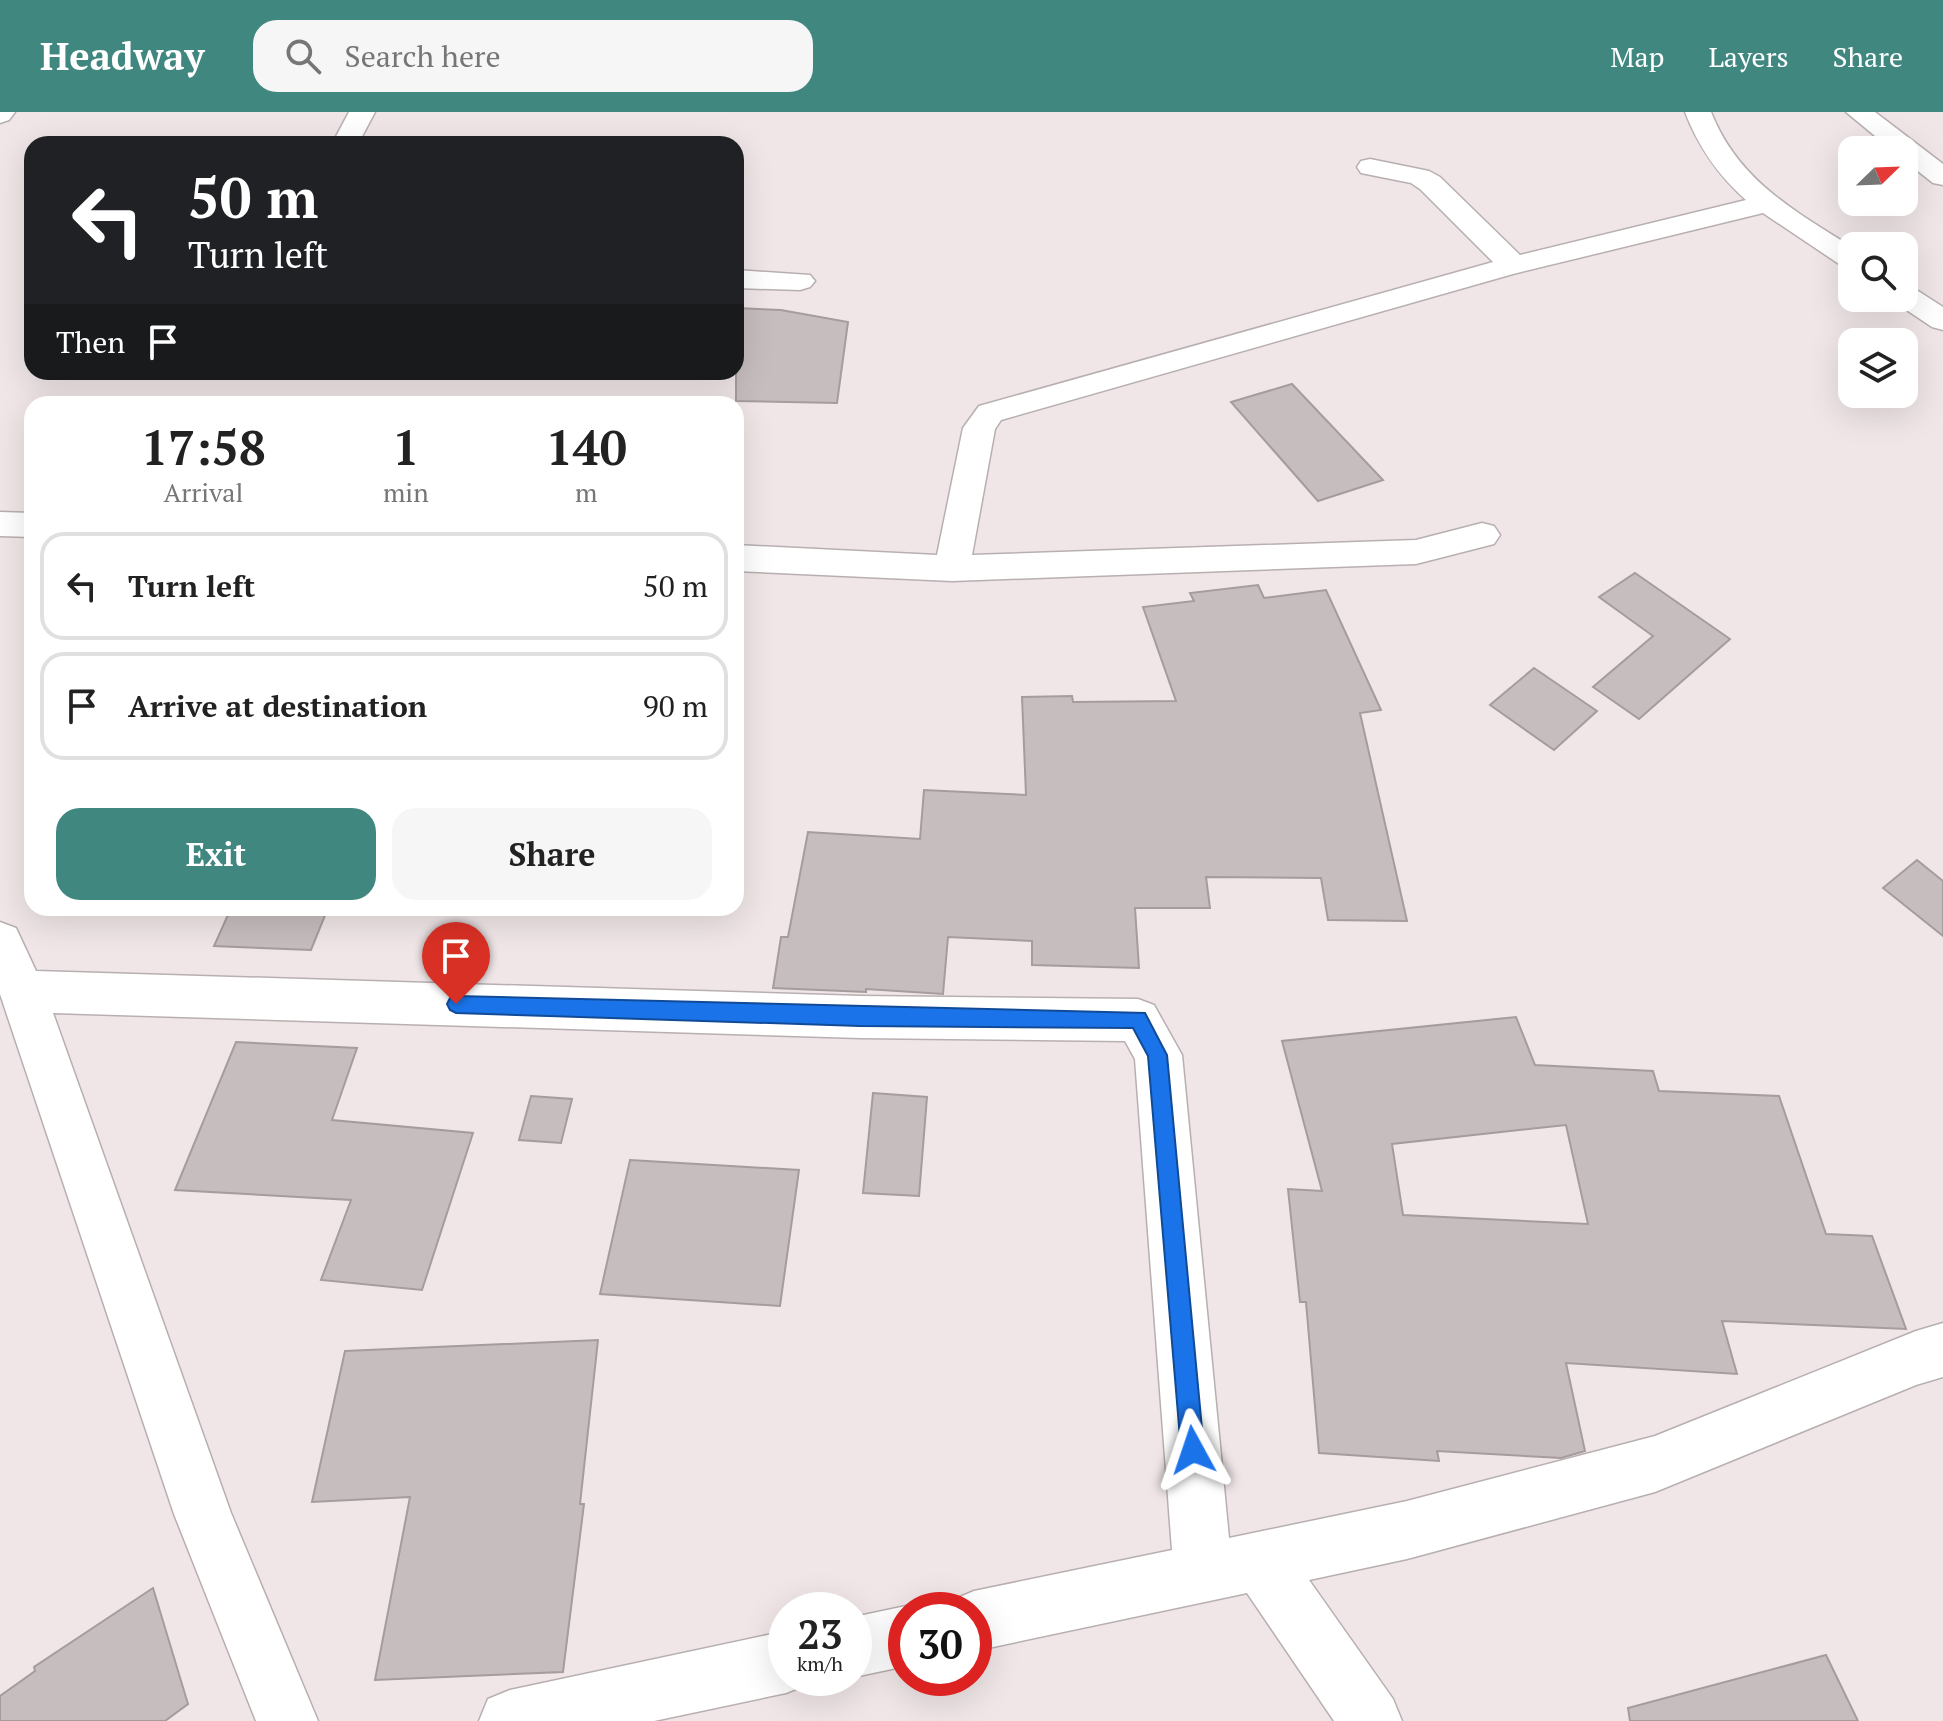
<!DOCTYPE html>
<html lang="en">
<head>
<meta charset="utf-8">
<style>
  :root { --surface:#fff; --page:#f6f6f6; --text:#222; --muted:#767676; --line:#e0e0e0; --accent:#408780 }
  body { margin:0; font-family:"PT Serif",serif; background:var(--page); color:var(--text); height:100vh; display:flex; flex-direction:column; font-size:30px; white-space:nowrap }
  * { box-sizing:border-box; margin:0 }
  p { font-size:26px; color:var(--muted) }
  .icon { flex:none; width:44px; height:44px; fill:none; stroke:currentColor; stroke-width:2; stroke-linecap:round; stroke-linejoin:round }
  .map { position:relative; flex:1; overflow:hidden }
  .panel { position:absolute; left:24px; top:284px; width:720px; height:520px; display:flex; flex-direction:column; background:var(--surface); border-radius:24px; box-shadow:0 8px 32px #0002 }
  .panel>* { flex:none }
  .hud { position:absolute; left:24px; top:24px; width:720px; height:244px; border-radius:24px; box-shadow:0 8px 32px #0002; background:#202124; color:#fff; overflow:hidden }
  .needle { width:52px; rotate:67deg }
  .fabs { position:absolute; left:1838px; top:24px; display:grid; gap:16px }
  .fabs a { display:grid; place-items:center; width:80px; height:80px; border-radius:16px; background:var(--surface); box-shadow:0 8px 32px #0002; font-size:40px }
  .speed { position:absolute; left:768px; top:1480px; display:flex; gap:16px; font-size:40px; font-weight:700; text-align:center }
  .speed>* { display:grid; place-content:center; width:104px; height:104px; border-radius:50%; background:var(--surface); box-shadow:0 8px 32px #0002; line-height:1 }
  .speed small { font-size:20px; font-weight:400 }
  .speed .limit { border:12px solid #d22; background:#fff; color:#111 }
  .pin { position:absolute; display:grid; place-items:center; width:68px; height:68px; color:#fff; margin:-82px -34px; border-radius:50% 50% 50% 0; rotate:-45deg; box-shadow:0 0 8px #0007 }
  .pin .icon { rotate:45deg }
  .me { position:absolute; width:88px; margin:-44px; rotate:355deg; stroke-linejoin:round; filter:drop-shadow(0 0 6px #0008) }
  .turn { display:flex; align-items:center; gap:28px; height:168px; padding:0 32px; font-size:36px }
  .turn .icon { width:104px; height:104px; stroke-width:2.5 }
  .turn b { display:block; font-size:56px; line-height:68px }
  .then { display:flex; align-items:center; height:76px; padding:0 32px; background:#0003; gap:16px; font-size:30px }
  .eta { display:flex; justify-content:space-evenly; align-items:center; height:136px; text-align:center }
  .eta b { font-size:48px; font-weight:700; line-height:56px }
  .cta { display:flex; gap:16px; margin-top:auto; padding:16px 32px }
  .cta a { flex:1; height:92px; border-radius:24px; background:var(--accent); color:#fff; font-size:32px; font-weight:700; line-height:92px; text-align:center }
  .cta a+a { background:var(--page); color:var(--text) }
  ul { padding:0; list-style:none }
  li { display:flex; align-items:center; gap:24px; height:108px; margin:0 16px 12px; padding:0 16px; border:4px solid var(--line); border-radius:24px }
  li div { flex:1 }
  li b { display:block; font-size:30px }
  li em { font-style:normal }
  header { display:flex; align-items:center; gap:48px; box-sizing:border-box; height:112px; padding:0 40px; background:var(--accent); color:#fff }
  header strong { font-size:38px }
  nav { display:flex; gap:44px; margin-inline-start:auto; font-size:28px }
  .search { width:560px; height:72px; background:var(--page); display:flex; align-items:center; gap:20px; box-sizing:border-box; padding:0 28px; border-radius:24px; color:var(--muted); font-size:30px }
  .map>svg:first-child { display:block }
  .building { fill:#c6bdbe; stroke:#a59c9d; stroke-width:2; fill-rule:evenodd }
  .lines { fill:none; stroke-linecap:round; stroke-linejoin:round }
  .minor-casing { stroke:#b8afb0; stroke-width:3 }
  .minor { fill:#fff; fill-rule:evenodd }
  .route { fill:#1a73e8; stroke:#114b97; stroke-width:2 }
</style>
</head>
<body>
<header>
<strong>Headway</strong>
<div class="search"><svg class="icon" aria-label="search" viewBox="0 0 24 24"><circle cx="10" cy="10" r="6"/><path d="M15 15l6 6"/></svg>Search here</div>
<nav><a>Map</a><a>Layers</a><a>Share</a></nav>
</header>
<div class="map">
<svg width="1943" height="1609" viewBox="0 0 1943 1609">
  <rect width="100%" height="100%" fill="#f0e6e7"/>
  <g class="building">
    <path d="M736,196L781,198L848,210L837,291L736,289Z"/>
    <path d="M1292,272L1383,368L1318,389L1231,290Z"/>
    <path d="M1635,461L1730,527L1639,607L1593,575L1653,524L1599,485Z"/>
    <path d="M1258,473L1264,486L1326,478L1381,598L1360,601L1407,809L1328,808L1321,766L1206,765L1210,796H1135L1139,856L1032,853V829L948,825L943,882L866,877V880L773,876L781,825H788L808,720L920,727L924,678L1026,683L1022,585L1072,584L1073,590L1176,589L1143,495L1194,489L1190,481Z"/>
    <path d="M1534,556L1597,599L1554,638L1490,593Z"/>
    <path d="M1917,748L1943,769V824L1883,776Z"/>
    <path d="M231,796H328L311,838L214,834Z"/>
    <path d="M1516,905L1535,953L1653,959L1659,979L1779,984L1826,1122L1872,1124L1906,1217L1722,1209L1737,1262L1566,1251L1585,1339L1561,1346L1437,1339L1439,1349L1319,1341L1306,1190H1300L1288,1077L1322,1079L1282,929ZM1566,1013L1588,1112L1403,1103L1392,1032Z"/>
    <path d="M236,930L357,936L332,1008L473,1021L422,1178L321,1168L351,1088L175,1078Z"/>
    <path d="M873,981L927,985L919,1084L863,1081Z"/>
    <path d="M531,984L572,987L561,1031L519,1028Z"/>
    <path d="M630,1048L799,1058L780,1194L600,1182Z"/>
    <path d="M598,1228L580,1392H584L563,1560L375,1568L410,1385L312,1390L345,1239Z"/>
    <path d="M153,1476L188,1592L165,1609H0V1584L35,1559L34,1555Z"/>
    <path d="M1826,1543L1858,1609H1630L1628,1596Z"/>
  </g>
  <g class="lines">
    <defs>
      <g id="minor">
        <path d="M0,0H15L9,8L0,11Z"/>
        <path d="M349,0H375L358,32H332Z"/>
        <path d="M1685,0H1711C1738,68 1793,98 1852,135V157L1842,154L1763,101L1513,162L1001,308L995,317L972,443L1416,428L1482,411L1494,414L1500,423L1494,432L1416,452L952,469L736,459V433L937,443L963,316L979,294L1493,150L1420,77L1411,71L1361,61L1357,55L1361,49L1370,47L1429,59L1440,65L1520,143L1746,88C1718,63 1699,36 1685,0Z"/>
        <path d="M1846,0H1875L1943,52V73L1933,71L1904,48V38H1892Z"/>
        <path d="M736,158L810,163L815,169L810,175L800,178L736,176Z"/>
        <path d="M1904,174L1915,177L1943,195V218L1932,215L1893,189L1891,186H1904Z"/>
        <path d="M0,400L32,401V425L0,424Z"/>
        <path d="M0,810L16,816L36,859L860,884L1138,887L1154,893L1182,943L1229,1426L1407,1389L1655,1324L1916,1219L1943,1211V1265L1916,1273L1655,1380L1407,1447L1309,1468L1393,1587L1402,1609H1334L1247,1481L974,1539V1498H948L953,1488L974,1479L1172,1438L1135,947L1125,929L860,926L53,901L231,1401L318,1609H256L174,1402L0,882Z"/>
        <path d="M906,1494L916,1498H906V1554L854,1565V1505Z"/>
        <path d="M786,1519V1566H810L808,1572L786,1581L654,1609H479L488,1587L510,1578Z"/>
      </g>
    </defs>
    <use href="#minor" class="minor-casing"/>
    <use href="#minor" class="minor"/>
  </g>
  <path class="route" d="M456,884L1145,901L1167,943L1204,1338L1201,1346L1193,1350L1184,1346L1181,1338L1148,944L1133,916L860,914L456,901L450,898L447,892L450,886Z"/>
</svg>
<div class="fabs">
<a><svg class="needle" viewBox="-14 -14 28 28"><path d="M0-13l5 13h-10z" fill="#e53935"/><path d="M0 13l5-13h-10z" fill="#767676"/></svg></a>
<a><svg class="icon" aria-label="search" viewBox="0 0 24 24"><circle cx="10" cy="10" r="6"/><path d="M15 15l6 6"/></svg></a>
<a><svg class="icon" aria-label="layers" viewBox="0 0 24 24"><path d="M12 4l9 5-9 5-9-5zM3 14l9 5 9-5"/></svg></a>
</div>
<div class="speed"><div>23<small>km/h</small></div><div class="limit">30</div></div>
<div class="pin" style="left:456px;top:892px;background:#d93025"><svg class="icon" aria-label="arrive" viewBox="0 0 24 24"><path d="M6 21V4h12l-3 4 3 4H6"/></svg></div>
<svg class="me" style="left:1193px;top:1338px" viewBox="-20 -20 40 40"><path d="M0-17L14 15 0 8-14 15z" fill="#1a73e8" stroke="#fff" stroke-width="4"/></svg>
<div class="hud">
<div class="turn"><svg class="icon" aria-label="left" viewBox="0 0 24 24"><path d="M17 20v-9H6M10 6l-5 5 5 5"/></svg><div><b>50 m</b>Turn left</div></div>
<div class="then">Then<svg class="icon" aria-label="arrive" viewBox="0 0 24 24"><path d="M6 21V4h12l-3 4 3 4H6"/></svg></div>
</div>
<section class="panel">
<div class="eta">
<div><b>17:58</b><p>Arrival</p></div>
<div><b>1</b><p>min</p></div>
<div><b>140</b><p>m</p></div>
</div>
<ul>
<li><svg class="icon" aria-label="left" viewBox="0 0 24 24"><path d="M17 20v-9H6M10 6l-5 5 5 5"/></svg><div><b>Turn left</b></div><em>50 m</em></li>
<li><svg class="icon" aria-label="arrive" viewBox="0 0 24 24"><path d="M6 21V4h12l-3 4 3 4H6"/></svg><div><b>Arrive at destination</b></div><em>90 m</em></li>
</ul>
<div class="cta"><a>Exit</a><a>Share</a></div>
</section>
</div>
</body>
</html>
